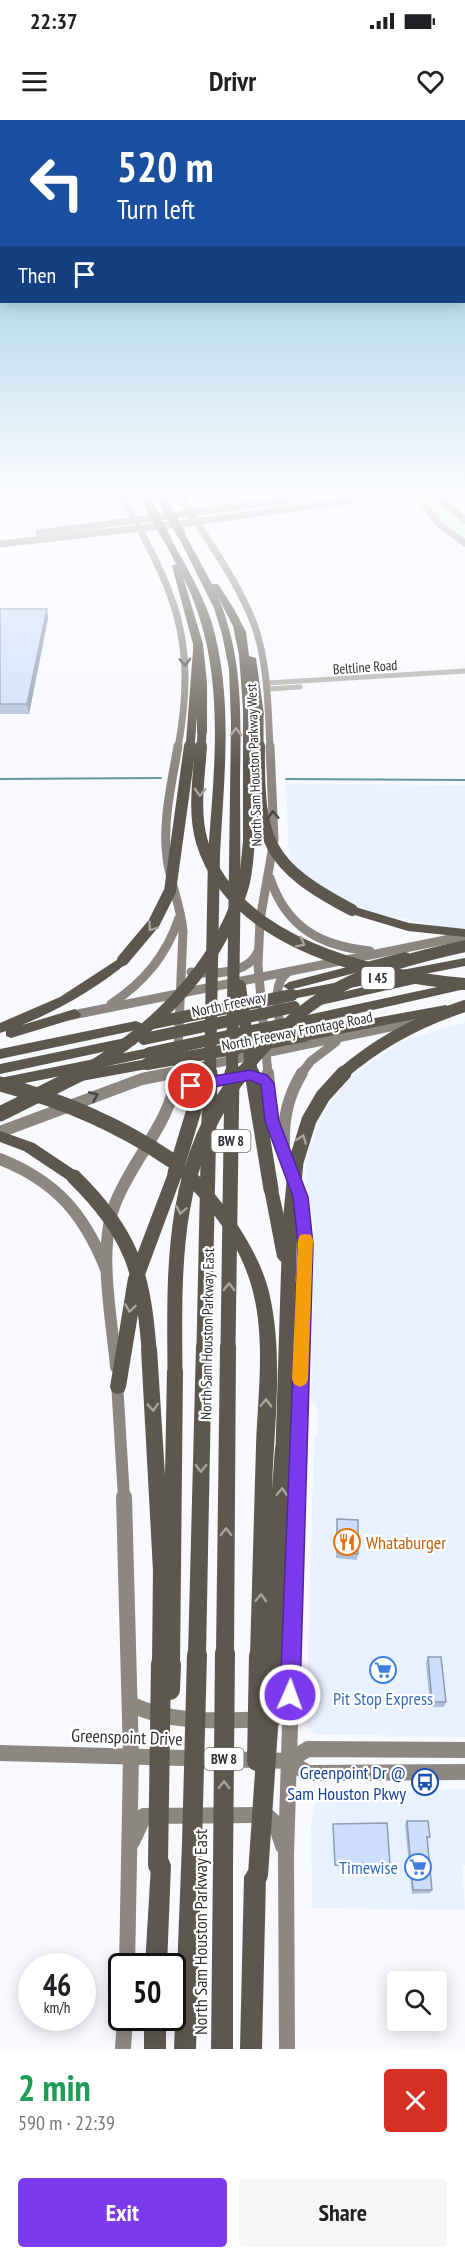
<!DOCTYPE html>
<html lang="en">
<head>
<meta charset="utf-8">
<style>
  :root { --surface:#fff; --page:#f6f6f6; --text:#202124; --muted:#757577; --accent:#7c3aed }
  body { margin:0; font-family:"PT Sans Narrow",sans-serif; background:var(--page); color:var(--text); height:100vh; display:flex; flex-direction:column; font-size:22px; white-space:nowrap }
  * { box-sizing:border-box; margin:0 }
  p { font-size:20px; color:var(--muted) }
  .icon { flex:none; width:33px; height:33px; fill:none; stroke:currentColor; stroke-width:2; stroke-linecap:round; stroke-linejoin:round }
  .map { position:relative; height:1929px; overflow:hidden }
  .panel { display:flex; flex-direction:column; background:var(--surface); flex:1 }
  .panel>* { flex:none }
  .guide { position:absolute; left:0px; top:0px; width:465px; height:183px; box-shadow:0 3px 15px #0003; background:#1a4fa0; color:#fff; overflow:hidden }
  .controls { position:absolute; left:387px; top:1851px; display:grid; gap:12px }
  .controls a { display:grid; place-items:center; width:60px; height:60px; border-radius:6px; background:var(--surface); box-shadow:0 3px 15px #0003; font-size:30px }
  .speed { position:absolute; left:18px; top:1833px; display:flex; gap:12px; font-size:30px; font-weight:700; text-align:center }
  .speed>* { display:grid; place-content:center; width:78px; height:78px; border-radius:50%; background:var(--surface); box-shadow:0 3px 15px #0003; line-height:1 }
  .speed small { font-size:15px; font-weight:400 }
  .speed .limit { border:3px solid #111; border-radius:9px; background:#fff; color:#111 }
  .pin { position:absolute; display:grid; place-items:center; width:51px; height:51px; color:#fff; margin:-26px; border:3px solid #fff; border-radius:50%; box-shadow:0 2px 6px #0007 }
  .me { position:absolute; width:66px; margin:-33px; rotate:2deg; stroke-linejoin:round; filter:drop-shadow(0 0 4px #0008) }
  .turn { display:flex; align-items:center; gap:21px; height:126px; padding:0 18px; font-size:27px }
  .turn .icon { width:78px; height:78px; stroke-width:2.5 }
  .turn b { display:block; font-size:42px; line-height:51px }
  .then { display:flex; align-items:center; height:57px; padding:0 18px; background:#0003; gap:12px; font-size:22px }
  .round { display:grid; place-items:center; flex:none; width:63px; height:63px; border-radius:6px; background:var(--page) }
  .headline { display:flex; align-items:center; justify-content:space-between; height:102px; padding:0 18px }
  h1 { font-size:36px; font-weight:700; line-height:45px; color:#1e9e55 }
  .action { display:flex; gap:12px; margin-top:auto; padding:12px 18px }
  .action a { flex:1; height:69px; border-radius:6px; background:var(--accent); color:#fff; font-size:24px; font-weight:700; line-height:69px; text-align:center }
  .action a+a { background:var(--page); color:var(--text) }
  .status { display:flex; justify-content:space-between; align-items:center; height:42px; padding:0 30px; background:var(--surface); direction:ltr }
  .status svg { height:16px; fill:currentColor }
  header { display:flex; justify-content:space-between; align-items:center; height:78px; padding:0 18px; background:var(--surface); font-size:27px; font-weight:700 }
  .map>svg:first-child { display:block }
  .built { fill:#e8f1ff }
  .green { fill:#daf5ca }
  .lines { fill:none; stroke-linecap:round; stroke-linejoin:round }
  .stream { stroke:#649aa0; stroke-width:2 }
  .street { stroke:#afada8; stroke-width:5 }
  .secondary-far3 { stroke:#8c8881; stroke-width:7 }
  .secondary-far2 { stroke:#8c8881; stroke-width:9 }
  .secondary-far1 { stroke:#8c8881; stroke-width:12 }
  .secondary { stroke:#8c8881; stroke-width:16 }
  .highway { fill:#5d584e; fill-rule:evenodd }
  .highway-bridge-far3 { stroke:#5d584e; stroke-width:9 }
  .highway-bridge-far2 { stroke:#5d584e; stroke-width:12 }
  .highway-bridge-far1 { stroke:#5d584e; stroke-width:15 }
  .highway-bridge { stroke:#5d584e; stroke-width:20 }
  .wall { fill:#afbfd9 }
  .shaded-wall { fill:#8f9bb0 }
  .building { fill:#ccdefc; stroke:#8f9bb0; stroke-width:1.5 }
  .oneway { stroke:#454647 }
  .oneway2 { stroke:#a6a39e }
  .route { fill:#7c3aed; stroke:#51269a; stroke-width:1.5 }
  .slow { fill:#f59e0b }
  .labels { text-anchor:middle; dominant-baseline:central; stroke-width:4.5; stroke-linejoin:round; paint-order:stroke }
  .far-street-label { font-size:14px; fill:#2d3034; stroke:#fff }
  .shield { fill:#fff; stroke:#6c6e71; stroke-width:1.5 }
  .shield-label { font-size:14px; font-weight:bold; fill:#2d3034 }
  .street-label { font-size:15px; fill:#2d3034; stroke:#fff }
  .near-food-label { font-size:18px; fill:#c56008; stroke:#fff; text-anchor:start }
  .near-shop-label { font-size:18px; fill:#366cbe; stroke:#fff }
  .near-street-label { font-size:18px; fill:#2d3034; stroke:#fff }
  .near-transit-label { font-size:18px; fill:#164399; stroke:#fff; text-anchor:end }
</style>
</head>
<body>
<div class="status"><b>22:37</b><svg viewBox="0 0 49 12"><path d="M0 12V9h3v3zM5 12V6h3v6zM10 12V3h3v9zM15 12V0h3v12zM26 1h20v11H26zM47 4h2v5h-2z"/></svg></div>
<header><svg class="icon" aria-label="menu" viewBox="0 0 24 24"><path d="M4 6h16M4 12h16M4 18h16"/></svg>Drivr<svg class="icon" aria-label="heart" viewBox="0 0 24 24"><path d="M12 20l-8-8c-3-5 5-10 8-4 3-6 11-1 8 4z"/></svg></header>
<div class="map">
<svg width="465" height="1929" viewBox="0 0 465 1929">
  <rect width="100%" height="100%" fill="#f7f9fe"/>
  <g class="built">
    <path d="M286,664L465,665V808L449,809L377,793L346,782L302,753L289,738Z"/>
    <path d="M465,902V1617L315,1614L306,1604L314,1321L317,1314L318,1288L311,1280L314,1108L306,1058L307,1033L324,993L348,959L402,921Z"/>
    <path d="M465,1669V1745H462L465,1790L312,1788L311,1706L313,1689L320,1675Z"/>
  </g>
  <path class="green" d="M421,376H433L465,403V415L459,416L442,404Z"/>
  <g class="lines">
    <g class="stream">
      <path d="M0,659L161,658"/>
      <path d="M286,659L465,660"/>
    </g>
    <g class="street">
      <path d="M267,563L465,551"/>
      <path d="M268,569L300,567"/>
    </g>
    <g class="secondary-far3">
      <path d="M122,376C174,472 198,516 178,628"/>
      <path d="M180,376C205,417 237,459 254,504C268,543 268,587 270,628"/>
      <path d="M418,376L439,404L465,423"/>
      <path d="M437,376L465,400"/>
      <path d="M39,413L318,376"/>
      <path d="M0,424L195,402L381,376"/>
    </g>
    <g class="secondary-far2">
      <path d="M270,758C286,807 320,826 370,831"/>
      <path d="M191,852C210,855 248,854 257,833"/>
      <path d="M111,884C144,862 166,836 179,798"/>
      <path d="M68,896L465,816"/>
      <path d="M281,912C279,893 270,865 288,852"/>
      <path d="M165,954L419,901"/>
      <path d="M177,954L183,811C181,786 170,763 167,738C162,702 172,662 178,626"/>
      <path d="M268,954L258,845L260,800L274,720L270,626"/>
      <path d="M301,954L311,941L336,922"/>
    </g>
    <g class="secondary-far1">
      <path d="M268,953L272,1001L301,1077L304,1121L302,1194"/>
      <path d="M172,981L193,966L237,957"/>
      <path d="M0,1012L142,959L172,953"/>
      <path d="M284,1025C283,998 288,976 302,953"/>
      <path d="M0,1039C56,1061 84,1094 106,1149"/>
      <path d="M116,1247C112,1198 97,1130 115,1084C133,1037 171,1004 177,953"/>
      <path d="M117,1262L124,1378"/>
      <path d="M297,1378L302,1210"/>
    </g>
    <g class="secondary">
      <path d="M124,1377L131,1637L127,1846"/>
      <path d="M130,1584C176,1606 225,1600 274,1599L289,1577"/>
      <path d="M0,1633L288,1641L308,1653L465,1652"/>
      <path d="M288,1641L308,1629L465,1630"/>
      <path d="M132,1722L144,1696L266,1695L276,1704L283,1726"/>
      <path d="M123,1929L125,1898"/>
      <path d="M287,1929L286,1735L297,1377"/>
    </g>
    <g class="highway">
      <path d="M140,376H148L154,387L153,389H147Z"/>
      <path d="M156,376H164L168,387H162Z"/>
      <path d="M178,412H184L212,464H218L234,489L246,512L249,536L256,538L264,595L259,598L254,595L251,560L255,722L249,725L243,722V589L239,535L233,506L218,477C243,536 241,595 240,657C240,710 241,764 240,817L234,821L228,817L231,603L229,549L222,514L214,488L177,414Z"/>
      <path d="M163,415L170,417C185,444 201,471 211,500C234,576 224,656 220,734L214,738L208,734C215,640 227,544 183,457L203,524L207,563V613L202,616L197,613V563L193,524L172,446L176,444L162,417Z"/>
      <path d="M352,786L409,803L465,809V817L408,811L348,793L346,790Z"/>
      <path d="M405,832L409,833L411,836L409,839L289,870L283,866L289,862Z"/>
      <path d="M123,836L129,840L127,843C95,869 61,889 22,905L75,889L81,894L80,897L11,918L6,916V911L0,913V903L60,877Z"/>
      <path d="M465,838V846L415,856L421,860L419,863L316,886L310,882L312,879L412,856L292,879L286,875L292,871Z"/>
      <path d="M465,861V869L298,907L292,902L298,897Z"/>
      <path d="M446,885L452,889L451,892L304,921L297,916L304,911Z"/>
      <path d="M136,901L141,903L142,906L141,909L0,939V929Z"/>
      <path d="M130,917L135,919L137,922L135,925L0,954V944Z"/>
      <path d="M149,928L154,930L156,933L154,936L103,947L147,939L154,944L147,949L76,962L71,961L69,957L71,954L0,968V958Z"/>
      <path d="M0,1011L34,1023L79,1053L81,1057L79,1061H69L24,1031L0,1022Z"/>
      <path d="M183,1045C198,1050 212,1071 222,1083C242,1110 261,1140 269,1172C284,1235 274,1305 272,1369L275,1328L277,1322L283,1320L289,1322L291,1328L282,1535L280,1542L273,1544L266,1541L259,1545L252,1543L250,1536C252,1466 254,1396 256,1326C258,1268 268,1206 246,1150C233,1115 207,1084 181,1058L144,1158L126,1267L124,1272L118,1274L112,1272L110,1267L128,1158L168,1053L170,1049Z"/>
      <path d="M271,1063L276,1065L278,1069L293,1137L290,1141L285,1143L280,1141L277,1137L264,1069L266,1065Z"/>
      <path d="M292,1161L297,1163L300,1168L309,1216L307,1221L301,1223L295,1221L293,1216L284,1168L287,1163Z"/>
      <path d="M204,1219L210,1221L212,1226L206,1535L204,1542L197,1544L190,1542L188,1535L196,1226L198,1221Z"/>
      <path d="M228,1219L234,1221L236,1226L234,1533L232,1540L225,1542L218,1540L216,1533L220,1226L222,1221Z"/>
      <path d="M149,1222L155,1224L157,1229L165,1355L167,1251L169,1246L175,1244L181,1246L183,1251L180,1545L178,1552L171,1554L154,1551L152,1544L153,1451L141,1229L143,1224Z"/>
      <path d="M192,1713L199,1716L202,1723L196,1929H174L182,1723L185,1716Z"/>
      <path d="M223,1734L230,1737L233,1744V1929H211L213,1744L216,1737Z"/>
      <path d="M161,1735L168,1738L171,1745L167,1846H145L151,1745L154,1738Z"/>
      <path d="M255,1746L262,1750L266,1757L262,1929H240L244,1757L248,1750Z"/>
      <rect x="144" y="1898" width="22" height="31"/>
    </g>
    <g class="highway-bridge-far3">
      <path d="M165,385L181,414"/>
      <path d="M150,387L166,417"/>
      <path d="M259,595V628"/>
      <path d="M190,628L198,524"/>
      <path d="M201,628L202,613"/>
    </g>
    <g class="highway-bridge-far2">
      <path d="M201,626C199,657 193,692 202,722C233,824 373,856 465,864"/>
      <path d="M259,626C258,721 266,745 352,790"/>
      <path d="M123,840L154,803L170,771L190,626"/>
      <path d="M240,866L252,954"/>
      <path d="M153,903L292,875"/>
      <path d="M144,919L294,887"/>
      <path d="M267,923L304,916"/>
      <path d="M149,933L285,904"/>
      <path d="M147,944L239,928"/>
      <path d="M79,954C151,914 215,851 241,772C247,757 247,738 249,722"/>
      <path d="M201,954L202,951"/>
      <path d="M210,954L214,734"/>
      <path d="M232,954L234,817"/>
      <path d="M241,954C309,870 361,849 465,826"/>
      <path d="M342,954C379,922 418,901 465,886"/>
    </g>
    <g class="highway-bridge-far1">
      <path d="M252,953L271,1069"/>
      <path d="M0,964C62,980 118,1004 171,1040"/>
      <path d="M0,994L82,953"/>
      <path d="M175,1053L194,990L202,953"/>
      <path d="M74,1057C131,1113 143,1151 149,1229"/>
      <path d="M204,1226L210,953"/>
      <path d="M228,1226L232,953"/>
      <path d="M175,1251C174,1145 171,1040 242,953"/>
      <path d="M283,1328L290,1104L296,1042L309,1000L323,976L344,953"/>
    </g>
    <g class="highway-bridge">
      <path d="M170,1570L171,1545"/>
      <path d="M257,1641L259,1536"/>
      <path d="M192,1723L197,1535"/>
      <path d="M223,1744L225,1533"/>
      <path d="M158,1745L161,1544"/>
      <path d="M258,1755L273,1535"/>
    </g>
  </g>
  <g class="wall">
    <path d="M0,489L48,498L29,594H0Z"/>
    <path d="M337,1399L358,1434L357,1440L336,1438Z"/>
    <path d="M428,1537L446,1582L444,1587H430L426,1542Z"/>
    <path d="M407,1701L430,1717L427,1720L432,1770L430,1773L412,1774L405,1705Z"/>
    <path d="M333,1705L390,1744L389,1745L335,1746Z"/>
  </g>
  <path class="shaded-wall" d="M47,489L48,498L29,594L27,584Z"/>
  <g class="building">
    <path d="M0,489H47L27,584H0Z"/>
    <path d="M337,1399L358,1400V1434L337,1432Z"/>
    <path d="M428,1537H441L446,1582H432Z"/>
    <path d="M407,1701H428L430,1717H427L432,1770H413Z"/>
    <path d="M387,1703L390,1744L335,1745L333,1704Z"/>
  </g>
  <defs><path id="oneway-chevron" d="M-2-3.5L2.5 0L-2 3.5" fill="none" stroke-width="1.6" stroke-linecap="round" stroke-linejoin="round" transform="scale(1.5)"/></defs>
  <g class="oneway">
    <use href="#oneway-chevron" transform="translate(185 542) rotate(87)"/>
    <use href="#oneway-chevron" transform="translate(273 695) rotate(-92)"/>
    <use href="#oneway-chevron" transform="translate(94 976) rotate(-23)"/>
  </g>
  <g class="oneway2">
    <use href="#oneway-chevron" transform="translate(236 612) rotate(-90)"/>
    <use href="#oneway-chevron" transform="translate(200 672) rotate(92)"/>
    <use href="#oneway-chevron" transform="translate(152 807) rotate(125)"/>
    <use href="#oneway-chevron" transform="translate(301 823) rotate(27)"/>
    <use href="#oneway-chevron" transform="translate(302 1019) rotate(-69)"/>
    <use href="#oneway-chevron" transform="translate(181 1090) rotate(102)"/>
    <use href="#oneway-chevron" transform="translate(229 1167) rotate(-89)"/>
    <use href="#oneway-chevron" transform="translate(130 1188) rotate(99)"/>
    <use href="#oneway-chevron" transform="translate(266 1283) rotate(-88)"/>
    <use href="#oneway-chevron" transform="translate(153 1287) rotate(86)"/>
    <use href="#oneway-chevron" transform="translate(201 1348) rotate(91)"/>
    <use href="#oneway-chevron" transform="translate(282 1372) rotate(-88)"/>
    <use href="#oneway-chevron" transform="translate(226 1412) rotate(-90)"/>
    <use href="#oneway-chevron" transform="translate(261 1478) rotate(-88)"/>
    <use href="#oneway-chevron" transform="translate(224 1665) rotate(-89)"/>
  </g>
  <linearGradient id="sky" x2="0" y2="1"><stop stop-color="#7cbcde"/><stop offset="0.58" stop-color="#fbfcff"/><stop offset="1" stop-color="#fbfcff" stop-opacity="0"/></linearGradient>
  <rect width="465" height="646" fill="url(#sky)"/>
  <path class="route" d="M250,950L267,955L274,963L279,1001L308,1077L313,1124L300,1575L297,1582L290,1585L283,1582L280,1575L298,1124L293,1077L265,1001L261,965L250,960L191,971L184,966L191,960Z"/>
  <path class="slow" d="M305,1114L311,1115L313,1120L308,1259L306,1264L300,1267L294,1264L292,1259L298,1120L300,1115Z"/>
  <defs>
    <symbol id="restaurant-ring" viewBox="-11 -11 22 22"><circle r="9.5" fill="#fff" stroke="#e8710a" stroke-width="1.5"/><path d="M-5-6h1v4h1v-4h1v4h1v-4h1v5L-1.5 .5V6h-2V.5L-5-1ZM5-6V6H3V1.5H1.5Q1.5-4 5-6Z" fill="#e8710a"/></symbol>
    <symbol id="supermarket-ring" viewBox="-11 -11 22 22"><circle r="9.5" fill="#fff" stroke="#3f7fe0" stroke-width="1.5"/><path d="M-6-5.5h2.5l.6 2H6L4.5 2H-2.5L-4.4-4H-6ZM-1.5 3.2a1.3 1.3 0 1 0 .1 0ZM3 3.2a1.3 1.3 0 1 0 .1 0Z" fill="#3f7fe0"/></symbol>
    <symbol id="bus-ring" viewBox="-11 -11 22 22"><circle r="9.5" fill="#fff" stroke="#1a4fb4" stroke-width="1.5"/><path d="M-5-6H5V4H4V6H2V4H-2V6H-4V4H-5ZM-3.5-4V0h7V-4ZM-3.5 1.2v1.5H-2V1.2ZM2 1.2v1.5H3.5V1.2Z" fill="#1a4fb4"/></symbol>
  </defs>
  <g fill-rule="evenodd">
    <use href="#restaurant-ring" x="332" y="1407" width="30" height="30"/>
    <use href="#supermarket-ring" x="368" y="1535" width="30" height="30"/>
    <use href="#bus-ring" x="410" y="1647" width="30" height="30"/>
    <use href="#supermarket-ring" x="403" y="1732" width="30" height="30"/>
  </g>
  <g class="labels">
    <g class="far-street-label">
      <text transform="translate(365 547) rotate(-4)">Beltline Road</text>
      <text transform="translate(254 645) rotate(-92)">North Sam Houston Parkway West</text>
    </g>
    <g class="shield">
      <rect x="361.5" y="847" width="33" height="22" rx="4.5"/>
      <rect x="211.5" y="1010" width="39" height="22" rx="4.5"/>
      <rect x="204.5" y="1628" width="39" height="22" rx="4.5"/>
    </g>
    <g class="shield-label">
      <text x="378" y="858">I 45</text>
      <text x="231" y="1021">BW 8</text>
      <text x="224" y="1639">BW 8</text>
    </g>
    <g class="street-label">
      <text transform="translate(229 884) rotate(-12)">North Freeway</text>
      <text transform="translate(297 911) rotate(-11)">North Freeway Frontage Road</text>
      <text transform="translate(207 1214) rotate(-89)">North Sam Houston Parkway East</text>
    </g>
    <g class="near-food-label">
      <text x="366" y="1422">Whataburger</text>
    </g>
    <g class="near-shop-label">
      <text x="383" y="1578">Pit Stop Express</text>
      <text x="398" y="1747" text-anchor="end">Timewise</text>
    </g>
    <g class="near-street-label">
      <text transform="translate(127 1617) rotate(2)">Greenspoint Drive</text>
      <text transform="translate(200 1812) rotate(-90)">North Sam Houston Parkway East</text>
    </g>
    <g class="near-transit-label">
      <text x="406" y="1652">Greenpoint Dr @<tspan x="406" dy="21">Sam Houston Pkwy</tspan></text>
    </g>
  </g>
</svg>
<div class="controls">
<a><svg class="icon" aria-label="search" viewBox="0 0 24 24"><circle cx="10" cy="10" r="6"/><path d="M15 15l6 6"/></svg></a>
</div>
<div class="speed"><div>46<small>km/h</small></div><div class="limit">50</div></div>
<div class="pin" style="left:191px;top:966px;background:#d93025"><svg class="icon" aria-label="arrive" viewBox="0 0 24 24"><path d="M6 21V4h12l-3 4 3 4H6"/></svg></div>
<svg class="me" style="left:290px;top:1575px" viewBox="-20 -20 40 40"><circle r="17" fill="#7c3aed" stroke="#fff" stroke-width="3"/><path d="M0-11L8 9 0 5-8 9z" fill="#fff"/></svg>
<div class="guide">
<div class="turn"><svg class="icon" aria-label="left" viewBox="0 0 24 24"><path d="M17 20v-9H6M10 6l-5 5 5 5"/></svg><div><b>520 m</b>Turn left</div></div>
<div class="then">Then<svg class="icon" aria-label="arrive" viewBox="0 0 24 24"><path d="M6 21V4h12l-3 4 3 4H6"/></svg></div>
</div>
</div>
<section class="panel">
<div class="headline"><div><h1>2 min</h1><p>590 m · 22:39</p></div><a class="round" style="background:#d93025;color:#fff"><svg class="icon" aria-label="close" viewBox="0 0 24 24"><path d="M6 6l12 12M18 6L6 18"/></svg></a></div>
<div class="action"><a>Exit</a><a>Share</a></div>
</section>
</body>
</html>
